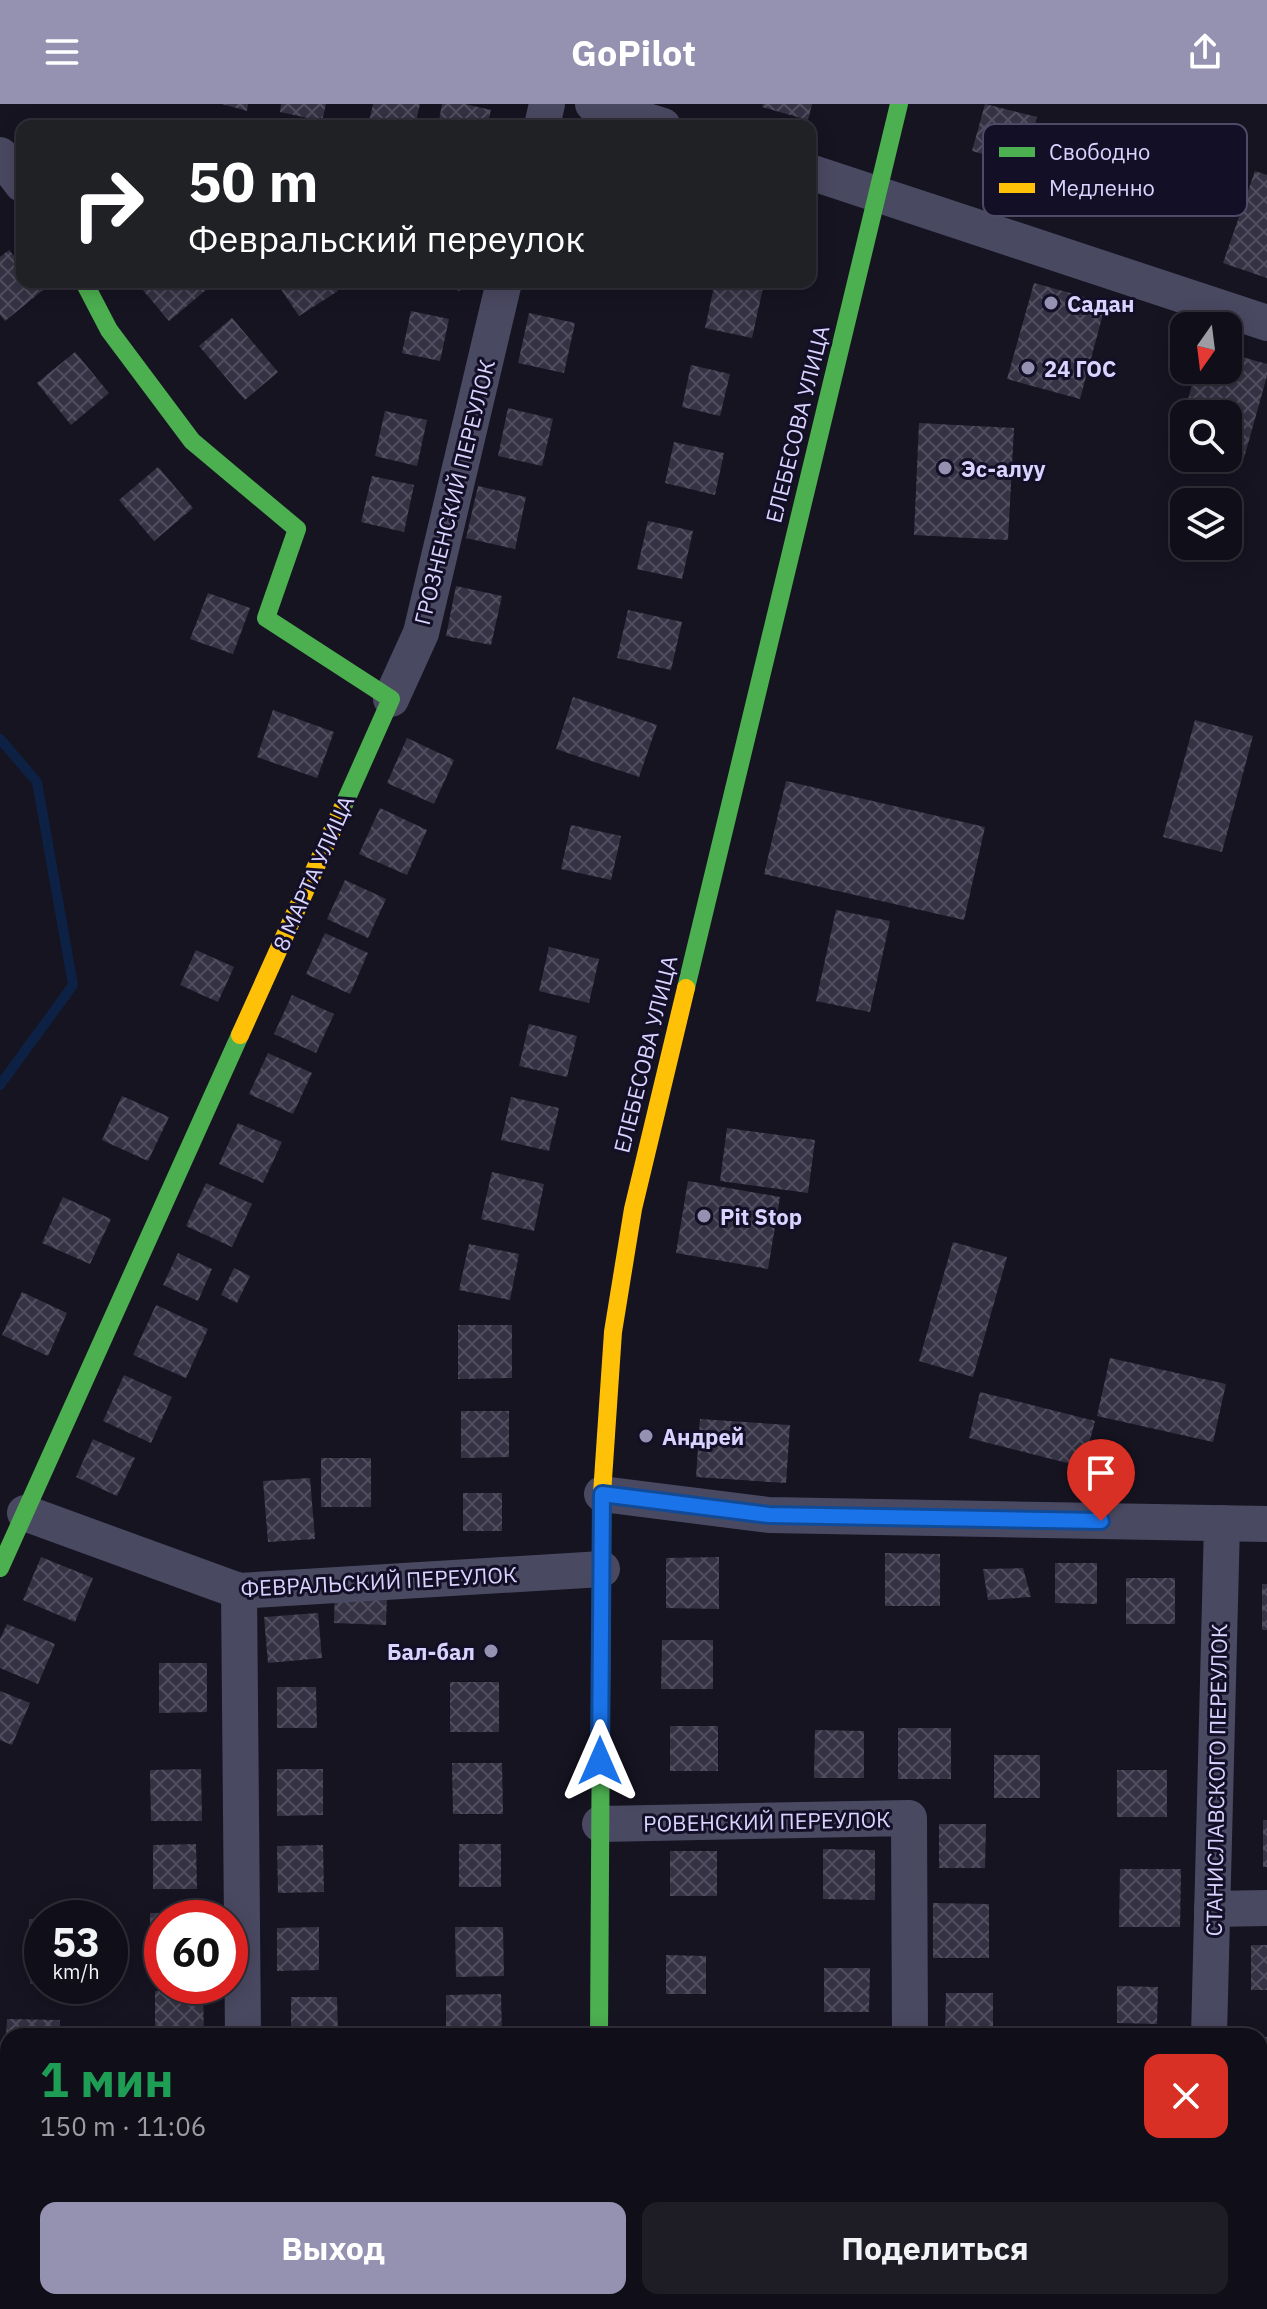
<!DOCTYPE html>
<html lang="ru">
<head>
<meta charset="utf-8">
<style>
  :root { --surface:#100f19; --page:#1e1d26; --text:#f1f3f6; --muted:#9c9ca2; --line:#302f38; --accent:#9591b1 }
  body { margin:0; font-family:"IBM Plex Sans",sans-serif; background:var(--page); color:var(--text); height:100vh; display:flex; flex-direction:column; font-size:30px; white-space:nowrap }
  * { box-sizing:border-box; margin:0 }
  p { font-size:26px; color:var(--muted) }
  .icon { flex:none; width:44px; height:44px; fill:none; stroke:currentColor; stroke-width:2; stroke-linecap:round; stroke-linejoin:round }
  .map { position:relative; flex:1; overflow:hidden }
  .details { position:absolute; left:0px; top:1924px; width:1268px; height:282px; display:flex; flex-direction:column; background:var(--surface); border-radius:24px 24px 0 0; box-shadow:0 4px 20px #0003,0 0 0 2px var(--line) }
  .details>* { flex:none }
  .guide { position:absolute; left:16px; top:16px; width:800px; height:168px; border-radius:16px; box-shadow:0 4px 20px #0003,0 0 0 2px var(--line); background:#202124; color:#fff; overflow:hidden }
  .needle { width:52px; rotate:194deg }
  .buttons { position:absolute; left:1170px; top:208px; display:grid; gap:16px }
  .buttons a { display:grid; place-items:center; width:72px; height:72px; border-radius:16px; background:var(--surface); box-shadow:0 4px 20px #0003,0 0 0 2px var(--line); font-size:40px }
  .speed { position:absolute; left:24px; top:1796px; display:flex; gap:16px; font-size:40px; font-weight:700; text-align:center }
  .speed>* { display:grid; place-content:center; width:104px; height:104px; border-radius:50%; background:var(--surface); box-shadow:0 4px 20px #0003,0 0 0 2px var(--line); line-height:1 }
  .speed small { font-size:20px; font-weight:400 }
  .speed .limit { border:12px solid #d22; background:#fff; color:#111 }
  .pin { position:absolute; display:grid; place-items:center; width:68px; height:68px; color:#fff; margin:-82px -34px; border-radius:50% 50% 50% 0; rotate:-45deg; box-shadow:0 0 8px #0007 }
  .pin .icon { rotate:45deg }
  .me { position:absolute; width:88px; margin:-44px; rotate:0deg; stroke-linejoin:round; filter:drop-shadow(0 0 6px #0008) }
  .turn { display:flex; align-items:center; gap:28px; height:168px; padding:0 40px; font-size:36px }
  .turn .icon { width:104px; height:104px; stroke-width:2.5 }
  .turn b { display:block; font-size:56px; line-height:68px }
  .round { display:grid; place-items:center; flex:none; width:84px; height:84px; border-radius:16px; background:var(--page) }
  .headline { display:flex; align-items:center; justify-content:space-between; height:136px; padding:0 40px }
  h1 { font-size:48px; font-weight:700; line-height:60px; color:#1e9e55 }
  .button { display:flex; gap:16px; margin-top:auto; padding:16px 40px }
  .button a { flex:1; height:92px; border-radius:16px; background:var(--accent); color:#fff; font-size:32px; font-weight:700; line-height:92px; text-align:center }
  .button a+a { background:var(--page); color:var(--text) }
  header { display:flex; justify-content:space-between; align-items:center; height:104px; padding:0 40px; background:var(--accent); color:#fff; font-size:36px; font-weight:700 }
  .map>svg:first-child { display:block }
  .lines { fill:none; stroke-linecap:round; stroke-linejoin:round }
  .stream { stroke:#0d2144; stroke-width:10 }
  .building { fill:url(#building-cross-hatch) }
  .street { stroke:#4a4962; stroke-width:36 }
  .fast { stroke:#4caf50; stroke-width:18 }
  .slow { stroke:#ffc107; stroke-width:18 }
  .route-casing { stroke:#114b97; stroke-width:20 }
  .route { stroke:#1a73e8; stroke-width:14 }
  .poi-dot { fill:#9591b1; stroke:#130f26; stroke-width:3 }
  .labels { text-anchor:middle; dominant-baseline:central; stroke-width:6; stroke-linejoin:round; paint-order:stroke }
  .poi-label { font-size:22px; font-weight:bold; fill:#d9d4ff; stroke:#130f26; text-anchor:start }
  .street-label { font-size:22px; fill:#d9d4ff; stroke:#130f26 }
  .key { fill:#130f26; stroke:#4e4a67; stroke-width:2 }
  .key-label { font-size:22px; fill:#d9d4ff }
</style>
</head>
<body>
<header><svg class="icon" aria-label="menu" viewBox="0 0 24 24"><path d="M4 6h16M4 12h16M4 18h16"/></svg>GoPilot<svg class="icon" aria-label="share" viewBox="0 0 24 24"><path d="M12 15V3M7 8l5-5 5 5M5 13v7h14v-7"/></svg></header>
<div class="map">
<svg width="1267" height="2205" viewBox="0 0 1267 2205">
  <defs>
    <pattern id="building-cross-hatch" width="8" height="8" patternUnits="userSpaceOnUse" patternTransform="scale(2)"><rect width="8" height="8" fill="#343243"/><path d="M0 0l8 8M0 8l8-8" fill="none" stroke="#514f5f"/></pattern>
  </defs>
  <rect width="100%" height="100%" fill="#161421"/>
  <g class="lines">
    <path class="stream" d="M0,635L37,678L73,881L0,981"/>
  </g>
  <g class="building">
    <path d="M222,0H248L247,7Z"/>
    <path d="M281,0H326L322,17L280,8Z"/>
    <path d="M373,0H420L415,22H368Z"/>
    <path d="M442,0H465L491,6L487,22H438Z"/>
    <path d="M763,0H812L808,16L762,3Z"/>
    <path d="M985,0L1037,13L1024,61L972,47Z"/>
    <path d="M1255,67L1267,71V174L1223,159Z"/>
    <path d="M9,146L22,161V178H36L43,186L5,217L0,211V153Z"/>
    <path d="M136,178H201L207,185L169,217Z"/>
    <path d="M276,178H332L338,187L299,212Z"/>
    <path d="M427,178H462L460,187Z"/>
    <path d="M715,178H735L763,184L752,234L705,224Z"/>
    <path d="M1034,179L1106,199L1080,295L1007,275Z"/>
    <path d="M411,207L449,215L440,257L402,249Z"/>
    <path d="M529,209L575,219L564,269L518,259Z"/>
    <path d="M232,214L278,268L245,296L199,242Z"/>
    <path d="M75,248L109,289L71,321L37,279Z"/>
    <path d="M1228,249L1267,260V272L1244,354L1228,349V310H1184L1196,266H1228Z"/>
    <path d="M691,261L730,270L720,312L682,303Z"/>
    <path d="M508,304L553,315L542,362L498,352Z"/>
    <path d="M385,307L427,316L417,362L375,352Z"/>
    <path d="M919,319L1014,324L1008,436L914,431Z"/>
    <path d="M674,338L724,349L715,391L665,379Z"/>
    <path d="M158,363L193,404L154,437L119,396Z"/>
    <path d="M372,372L414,381L404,428L361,418Z"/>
    <path d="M478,382L526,393L515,445L466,434Z"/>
    <path d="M648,417L693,427L682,475L637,465Z"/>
    <path d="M456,482L502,492L491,541L446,532Z"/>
    <path d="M208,489L250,504L233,550L190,535Z"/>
    <path d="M628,506L682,518L671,566L617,554Z"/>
    <path d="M573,593L657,621L639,673L556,645Z"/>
    <path d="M273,606L334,628L317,674L257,653Z"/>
    <path d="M1195,616L1253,632L1222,748L1163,733Z"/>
    <path d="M407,634L454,656L434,700L387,679Z"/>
    <path d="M786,677L985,723L964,816L764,770Z"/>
    <path d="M380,704L427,726L407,771L359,750Z"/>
    <path d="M571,721L621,732L611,776L561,765Z"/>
    <path d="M345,776L386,795L368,834L327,815Z"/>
    <path d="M836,806L890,817L870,908L816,897Z"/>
    <path d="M325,829L368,849L350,890L306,870Z"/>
    <path d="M549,843L599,855L589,899L539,887Z"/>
    <path d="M196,846L234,863L218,898L180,881Z"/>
    <path d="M292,891L334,910L316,949L274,930Z"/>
    <path d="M529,920L577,932L567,973L519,962Z"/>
    <path d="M268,949L312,969L293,1010L249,990Z"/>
    <path d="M122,992L169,1013L148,1057L102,1036Z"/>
    <path d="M511,993L559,1004L549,1047L501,1036Z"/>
    <path d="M238,1019L282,1038L263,1079L219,1060Z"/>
    <path d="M727,1024L815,1036L808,1089L720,1077Z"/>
    <path d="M492,1068L544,1080L534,1127L481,1115Z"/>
    <path d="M688,1077L780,1093L768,1165L676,1149Z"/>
    <path d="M206,1079L252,1100L232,1143L186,1122Z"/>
    <path d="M63,1093L111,1115L90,1160L42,1139Z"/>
    <path d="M953,1138L1007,1153L973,1273L919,1257Z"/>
    <path d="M469,1140L519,1150L510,1196L459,1186Z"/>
    <path d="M178,1149L212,1165L198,1197L163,1181Z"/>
    <path d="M234,1164L250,1172L237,1199L221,1191Z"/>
    <path d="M22,1188L67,1209L48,1252L2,1231Z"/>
    <path d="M156,1201L208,1225L186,1274L133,1251Z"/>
    <path d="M458,1221H512V1274L458,1275Z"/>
    <path d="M1110,1254L1226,1280L1213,1338L1097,1312Z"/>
    <path d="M124,1271L172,1293L151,1339L103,1317Z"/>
    <path d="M980,1288L1095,1317L1083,1363L969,1334Z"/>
    <path d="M461,1307H509V1353L461,1354Z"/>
    <path d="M700,1315L790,1321L786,1379L696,1373Z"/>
    <path d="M93,1335L135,1354L117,1392L76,1373Z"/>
    <rect x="321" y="1354" width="50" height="49"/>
    <path d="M310,1374L315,1435L268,1438L263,1377Z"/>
    <rect x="463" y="1389" width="39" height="38"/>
    <path d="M885,1449L940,1450V1502H885Z"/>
    <path d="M41,1453L93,1474L75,1518L23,1496Z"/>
    <path d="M719,1453V1505L666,1504V1454Z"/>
    <path d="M1055,1459H1097V1500L1055,1499Z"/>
    <path d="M1023,1464L1031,1493L988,1496L983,1465Z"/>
    <rect x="1126" y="1474" width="49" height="46"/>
    <rect x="1262" y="1480" width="5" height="46"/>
    <path d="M335,1487L387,1489L386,1521L334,1519Z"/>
    <path d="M318,1509L322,1554L268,1559L264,1513Z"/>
    <path d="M7,1520L55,1540L38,1580L0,1564V1535Z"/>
    <path d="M662,1536H713V1585H661Z"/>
    <path d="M159,1559H207V1608L159,1609Z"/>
    <rect x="450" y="1578" width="49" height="50"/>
    <path d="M277,1583H316L317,1624H277Z"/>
    <path d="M0,1587L30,1599L12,1641L0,1636Z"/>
    <rect x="670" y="1622" width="48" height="45"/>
    <rect x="898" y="1624" width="53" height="51"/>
    <path d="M815,1626L864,1627V1674H814Z"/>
    <rect x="994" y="1651" width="46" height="43"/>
    <path d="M452,1659H502L503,1710H453Z"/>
    <path d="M201,1665L202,1717H151L150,1666Z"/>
    <path d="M277,1665H323V1711L277,1712Z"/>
    <rect x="1117" y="1666" width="50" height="47"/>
    <rect x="1263" y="1716" width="4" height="47"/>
    <path d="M939,1720H986L985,1764H939Z"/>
    <path d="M196,1740L197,1785H153V1741Z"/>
    <rect x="459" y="1740" width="42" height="43"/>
    <path d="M323,1741L324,1788L278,1789L277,1742Z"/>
    <path d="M823,1745L875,1746V1796L823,1795Z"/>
    <rect x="670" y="1747" width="47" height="45"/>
    <path d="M1120,1765H1181L1180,1823H1119Z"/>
    <path d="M933,1799L989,1800V1854H933Z"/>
    <path d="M150,1809H204V1814H162V1863H151Z"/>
    <path d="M29,1815H42V1880H30Z"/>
    <path d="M319,1823V1866L277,1867V1824Z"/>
    <path d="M455,1823H503L504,1872L456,1873Z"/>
    <rect x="1251" y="1841" width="16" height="45"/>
    <path d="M666,1851L706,1852V1890H666Z"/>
    <path d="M824,1864H870L869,1908H824Z"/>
    <path d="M1117,1882L1158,1883L1157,1920L1117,1919Z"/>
    <path d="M203,1886L204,1932H155V1887Z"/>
    <path d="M946,1889H993V1932H945Z"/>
    <path d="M501,1890L502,1932H446V1891Z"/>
    <path d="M291,1893H337L338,1932H291Z"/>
    <path d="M7,1915L60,1916V1932H6Z"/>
    <rect x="1260" y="1933" width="7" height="97"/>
    <path d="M1260,2181H1267V2205H1230V2198H1260Z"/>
    <rect x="665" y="2198" width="51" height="7"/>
    <rect x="830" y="2198" width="44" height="7"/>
    <rect x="162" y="2200" width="48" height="5"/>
    <rect x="278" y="2202" width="45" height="3"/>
  </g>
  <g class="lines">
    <g class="street">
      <path d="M593,0L663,22"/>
      <path d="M542,22L547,0"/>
      <path d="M0,51L22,80"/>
      <path d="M810,68L1267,219"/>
      <path d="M391,595L421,529L504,178"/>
      <path d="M602,1390L769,1411L1267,1420"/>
      <path d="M25,1409L239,1487L602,1465"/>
      <path d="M239,1487L243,1932"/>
      <path d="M600,1720L909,1714L910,1932"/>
      <path d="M1212,1805L1267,1804"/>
      <path d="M1209,1932L1222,1419"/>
      <path d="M245,2198V2205"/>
      <path d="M910,2198V2205"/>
      <path d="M1202,2205V2198"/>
    </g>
    <g class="fast">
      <path d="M84,178L109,226L192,337L297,425L266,514L391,595L342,705"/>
      <path d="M686,884L899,0"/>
      <path d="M0,1464L240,931"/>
      <path d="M599,1932L602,1435"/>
      <path d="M597,2198V2205"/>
    </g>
    <g class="slow">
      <path d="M240,931L342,705"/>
      <path d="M602,1435V1390L613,1228L633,1105L686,884"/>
    </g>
  </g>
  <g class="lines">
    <defs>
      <path id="route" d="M600,1657L602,1390L769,1411L1101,1417"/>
    </defs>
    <use href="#route" class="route-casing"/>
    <use href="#route" class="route"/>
  </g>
  <g class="poi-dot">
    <circle cx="1051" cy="199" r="8"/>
    <circle cx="1028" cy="264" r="8"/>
    <circle cx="945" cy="364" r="8"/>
    <circle cx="704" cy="1112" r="8"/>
    <circle cx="646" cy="1332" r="8"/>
    <circle cx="491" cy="1547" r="8"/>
  </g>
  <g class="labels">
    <g class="poi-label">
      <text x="1067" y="199">Садан</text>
      <text x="1044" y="264">24 ГОС</text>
      <text x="961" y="364">Эс-алуу</text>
      <text x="720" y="1112">Pit Stop</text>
      <text x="662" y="1332">Андрей</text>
      <text x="475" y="1547" text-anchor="end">Бал-бал</text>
    </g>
    <g class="street-label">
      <text transform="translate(797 320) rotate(-76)">ЕЛЕБЕСОВА УЛИЦА</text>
      <text transform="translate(454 388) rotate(-76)">ГРОЗНЕНСКИЙ ПЕРЕУЛОК</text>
      <text transform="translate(313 769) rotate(-66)">8 МАРТА УЛИЦА</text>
      <text transform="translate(645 950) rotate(-76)">ЕЛЕБЕСОВА УЛИЦА</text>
      <text transform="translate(379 1477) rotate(-3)">ФЕВРАЛЬСКИЙ ПЕРЕУЛОК</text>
      <text transform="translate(1216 1676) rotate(-89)">СТАНИСЛАВСКОГО ПЕРЕУЛОК</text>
      <text transform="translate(767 1717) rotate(-1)">РОВЕНСКИЙ ПЕРЕУЛОК</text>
    </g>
  </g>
  <rect x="983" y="20" width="264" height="92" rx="12" class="key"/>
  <rect x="999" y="43" width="36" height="10" fill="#4caf50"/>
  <rect x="999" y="79" width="36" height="10" fill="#ffc107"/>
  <g class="key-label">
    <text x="1049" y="56">Свободно</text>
    <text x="1049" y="92">Медленно</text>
  </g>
</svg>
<div class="buttons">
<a><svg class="needle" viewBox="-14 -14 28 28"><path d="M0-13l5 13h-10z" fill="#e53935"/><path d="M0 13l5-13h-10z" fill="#9c9ca2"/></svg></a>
<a><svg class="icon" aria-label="search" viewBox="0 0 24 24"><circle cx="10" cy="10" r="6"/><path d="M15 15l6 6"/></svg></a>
<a><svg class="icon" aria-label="layers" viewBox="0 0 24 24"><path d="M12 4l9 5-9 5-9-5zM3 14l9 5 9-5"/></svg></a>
</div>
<div class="speed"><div>53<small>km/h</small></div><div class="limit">60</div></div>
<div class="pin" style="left:1101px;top:1417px;background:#d93025"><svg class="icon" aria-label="arrive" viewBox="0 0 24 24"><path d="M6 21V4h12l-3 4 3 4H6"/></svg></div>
<svg class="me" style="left:600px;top:1657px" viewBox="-20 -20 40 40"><path d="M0-17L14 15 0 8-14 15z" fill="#1a73e8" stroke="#fff" stroke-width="4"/></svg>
<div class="guide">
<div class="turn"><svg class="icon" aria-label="right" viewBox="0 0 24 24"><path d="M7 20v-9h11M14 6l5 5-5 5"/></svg><div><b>50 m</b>Февральский переулок</div></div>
</div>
<section class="details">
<div class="headline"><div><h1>1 мин</h1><p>150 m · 11:06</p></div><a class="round" style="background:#d93025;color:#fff"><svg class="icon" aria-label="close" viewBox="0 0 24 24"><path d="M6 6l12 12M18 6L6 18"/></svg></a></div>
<div class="button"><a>Выход</a><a>Поделиться</a></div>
</section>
</div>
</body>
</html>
